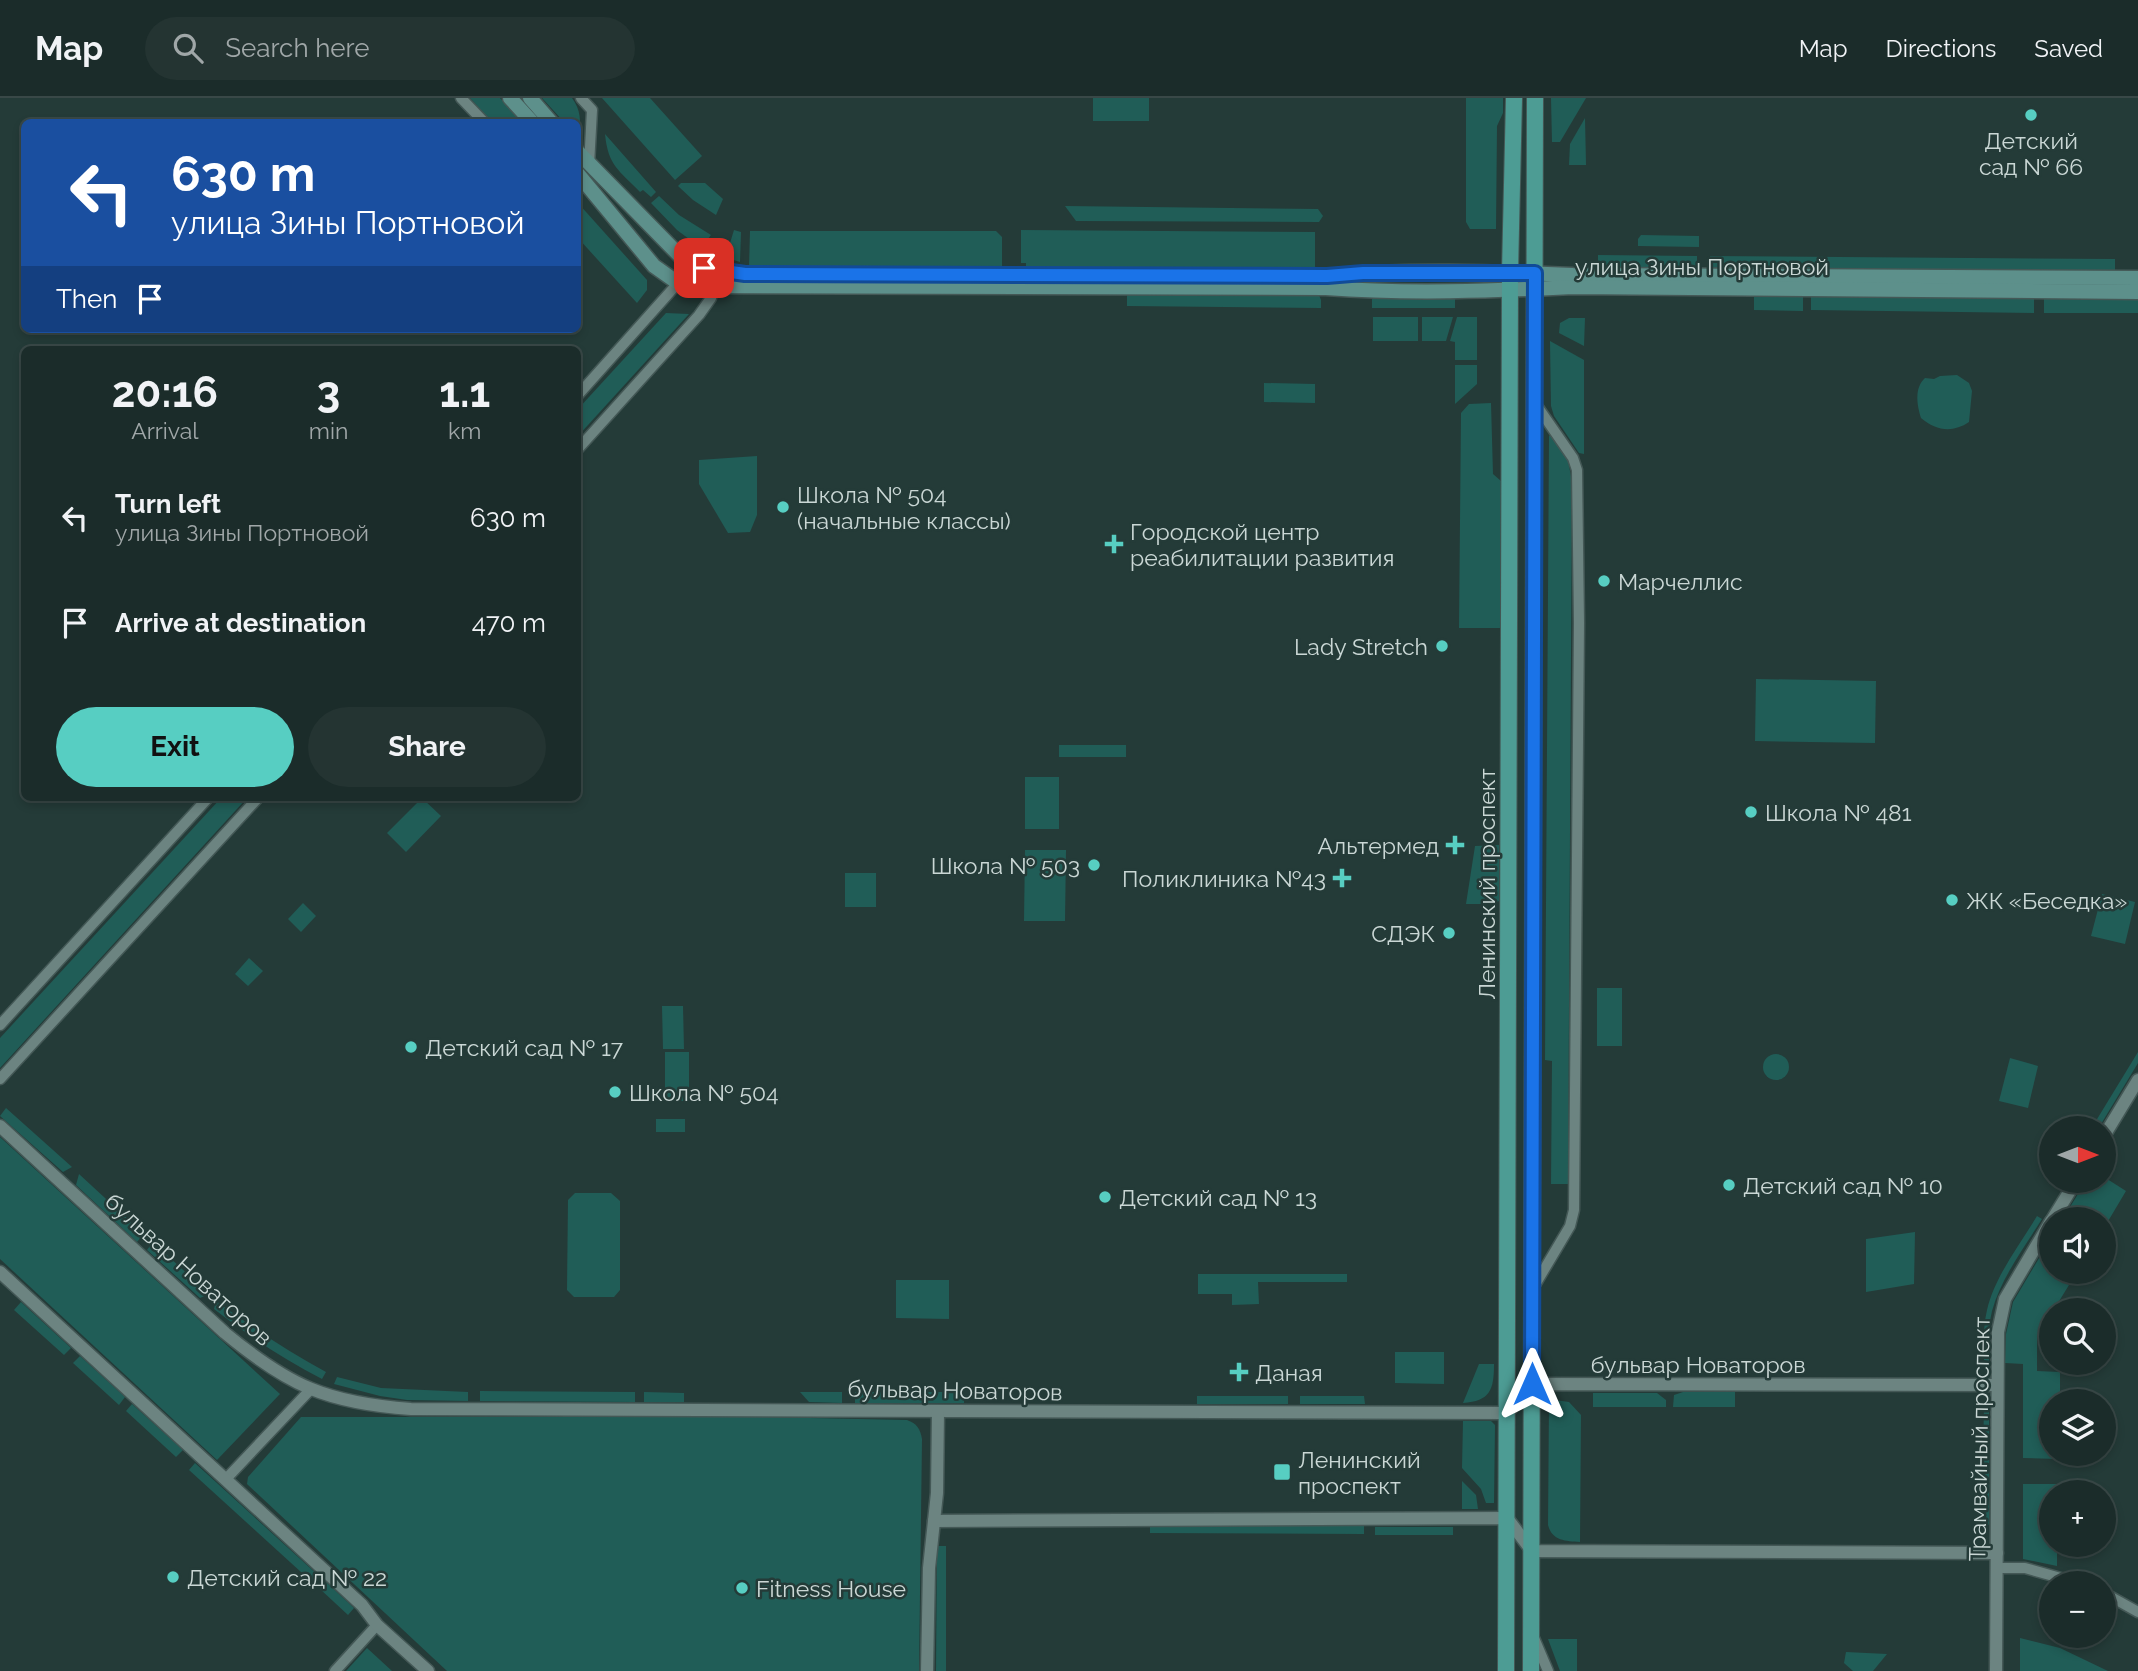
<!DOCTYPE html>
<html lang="en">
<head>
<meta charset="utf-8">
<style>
  :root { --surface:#1b2c2a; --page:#243432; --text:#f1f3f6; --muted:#a0a7a8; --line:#394847; --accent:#57cec2 }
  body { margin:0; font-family:Raleway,sans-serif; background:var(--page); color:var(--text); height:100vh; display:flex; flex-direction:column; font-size:26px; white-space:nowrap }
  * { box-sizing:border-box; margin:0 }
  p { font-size:23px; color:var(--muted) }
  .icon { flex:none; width:38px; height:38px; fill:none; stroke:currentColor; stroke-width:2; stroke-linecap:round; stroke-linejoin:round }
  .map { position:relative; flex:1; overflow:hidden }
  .panel { position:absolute; left:21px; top:248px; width:560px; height:455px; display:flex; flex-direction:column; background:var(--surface); border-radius:10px; box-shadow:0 4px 10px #0003,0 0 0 2px var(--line) }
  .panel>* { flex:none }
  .banner { position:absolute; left:21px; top:21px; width:560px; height:214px; border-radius:10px; box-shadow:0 4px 10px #0003,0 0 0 2px var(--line); background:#1a4fa0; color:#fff; overflow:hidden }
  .needle { width:46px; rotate:90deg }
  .controls { position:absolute; left:2039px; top:1018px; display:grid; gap:14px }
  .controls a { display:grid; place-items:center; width:77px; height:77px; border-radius:50%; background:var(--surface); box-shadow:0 4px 10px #0003,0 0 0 2px var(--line); font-size:35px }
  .pin { position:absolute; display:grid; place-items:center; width:60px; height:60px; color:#fff; margin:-30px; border-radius:14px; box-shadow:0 4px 10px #0006 }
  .me { position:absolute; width:77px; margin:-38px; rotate:0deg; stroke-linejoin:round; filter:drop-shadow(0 0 5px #0008) }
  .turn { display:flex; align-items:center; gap:24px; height:147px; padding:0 35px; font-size:32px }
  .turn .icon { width:91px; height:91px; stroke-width:2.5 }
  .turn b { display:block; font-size:49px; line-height:60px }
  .then { display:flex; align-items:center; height:66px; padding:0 35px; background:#0003; gap:14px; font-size:26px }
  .eta { display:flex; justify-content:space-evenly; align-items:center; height:119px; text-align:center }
  .eta b { font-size:42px; font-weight:700; line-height:49px }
  .primary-button { display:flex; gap:14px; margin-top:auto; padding:14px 35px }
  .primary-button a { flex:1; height:80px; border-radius:42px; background:var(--accent); color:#111; font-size:28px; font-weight:700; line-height:80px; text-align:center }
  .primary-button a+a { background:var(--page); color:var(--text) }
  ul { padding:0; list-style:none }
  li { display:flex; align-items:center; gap:21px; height:105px; padding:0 35px }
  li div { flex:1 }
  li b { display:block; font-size:26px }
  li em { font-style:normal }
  header { display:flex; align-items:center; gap:42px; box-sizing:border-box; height:98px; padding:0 35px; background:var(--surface); border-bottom:2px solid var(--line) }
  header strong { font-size:33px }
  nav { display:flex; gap:38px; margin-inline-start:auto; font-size:24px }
  .search { width:490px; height:63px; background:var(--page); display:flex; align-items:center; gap:18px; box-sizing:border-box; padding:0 24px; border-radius:38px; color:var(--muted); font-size:26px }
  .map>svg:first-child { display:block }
  .green { fill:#205d57 }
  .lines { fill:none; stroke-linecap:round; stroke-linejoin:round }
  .minor-casing { stroke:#445856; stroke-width:13 }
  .tertiary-casing { stroke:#445856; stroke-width:15 }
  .secondary-casing { stroke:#445856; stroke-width:17 }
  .primary-casing { stroke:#445856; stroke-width:18 }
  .minor { stroke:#6c8481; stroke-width:10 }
  .tertiary { stroke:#6c8481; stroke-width:12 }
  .secondary { stroke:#5d908b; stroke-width:14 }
  .primary { stroke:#4d9c94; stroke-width:16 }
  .route-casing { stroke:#114b97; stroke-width:18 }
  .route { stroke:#1a73e8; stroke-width:12 }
  .poi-dot { fill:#57cec2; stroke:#243b38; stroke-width:2.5 }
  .labels { text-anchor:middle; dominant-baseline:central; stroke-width:5; stroke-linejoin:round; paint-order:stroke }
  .poi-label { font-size:23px; fill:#cad7d5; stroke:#243b38; text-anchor:start }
  .street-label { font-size:23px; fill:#cad7d5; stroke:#243b38 }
</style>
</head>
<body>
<header>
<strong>Map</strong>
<div class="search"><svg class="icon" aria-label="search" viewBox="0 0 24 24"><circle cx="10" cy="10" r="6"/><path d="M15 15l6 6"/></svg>Search here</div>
<nav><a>Map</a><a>Directions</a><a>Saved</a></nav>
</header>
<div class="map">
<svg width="2138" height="1573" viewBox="0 0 2138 1573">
  <rect width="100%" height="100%" fill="#243b38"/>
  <g class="green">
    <path d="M470,0H500L522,24H492Z"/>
    <path d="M542,0H572C581,12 581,24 579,38H578V24H564Z"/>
    <path d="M602,0H650L702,58L675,82Z"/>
    <rect x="1093" y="0" width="56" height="23"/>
    <path d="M1466,0H1503V15L1497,28L1496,131H1470L1466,124Z"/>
    <path d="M1551,0H1586L1560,44H1552Z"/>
    <path d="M1585,20L1586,67H1569L1570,46Z"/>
    <path d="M605,36L656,94L651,99L643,92L640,94C619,72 608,68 605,36Z"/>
    <path d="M681,85H705L723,101L716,117L693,102L678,88Z"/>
    <path d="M659,98L679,117L711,137L701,150L677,132L651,105Z"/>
    <path d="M578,105L647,182V192L637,205L578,140Z"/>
    <path d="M1065,108L1318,111L1323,118L1319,124L1076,123Z"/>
    <path d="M734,132L741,134L740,164L708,154L718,140L730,145Z"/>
    <path d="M1021,132L1315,134V170L1026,169V165H1021Z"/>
    <path d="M750,133H996L1002,139V169H749Z"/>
    <path d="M1641,137L1699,138V149L1638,148V141Z"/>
    <path d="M1598,157L1697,158V170H1598Z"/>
    <path d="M1710,158L2115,161V173L1710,171Z"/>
    <path d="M1127,196L1319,197L1321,202V210L1127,208Z"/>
    <path d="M1754,197L1803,198V213L1754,212Z"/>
    <path d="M1811,198L2034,200V215L1811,212Z"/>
    <rect x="2044" y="200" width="94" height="15"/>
    <rect x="1372" y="201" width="83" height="9"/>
    <path d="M666,215L689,216L578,338V311Z"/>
    <rect x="1373" y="219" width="45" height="24"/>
    <path d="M1422,219H1453L1446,243H1422Z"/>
    <path d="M1457,219H1477V262H1455V244L1450,243Z"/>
    <path d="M1569,220H1585L1584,248L1559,235L1560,225Z"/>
    <path d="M1550,243L1584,262V356L1579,355L1554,318L1551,308Z"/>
    <path d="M1455,267H1477V286L1455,306Z"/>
    <path d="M1957,277L1969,285L1972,293L1969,324C1953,335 1936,333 1921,320C1917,307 1914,290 1925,280L1934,281L1940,278Z"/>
    <path d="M1264,285L1315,286V305L1264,304Z"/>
    <path d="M1491,305L1493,376L1501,383L1500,530H1459L1461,315L1469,306Z"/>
    <path d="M1551,337L1568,362L1572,384L1568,1086H1551L1552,963L1545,962L1549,338Z"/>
    <path d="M757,358V417L750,434L728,435L699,386V362Z"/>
    <path d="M1756,581L1876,583L1875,645L1755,643Z"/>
    <rect x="1059" y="647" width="67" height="12"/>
    <rect x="1025" y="679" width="34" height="52"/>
    <path d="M221,700H247L0,970V940Z"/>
    <path d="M422,700L441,718L406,754L387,735Z"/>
    <path d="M1499,747V803L1493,806H1466L1475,748Z"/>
    <path d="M1025,752H1066L1065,823H1024Z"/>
    <rect x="845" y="775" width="31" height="34"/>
    <path d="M2102,796L2135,804L2125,846L2091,838Z"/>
    <path d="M303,805L316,818L301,834L288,821Z"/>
    <path d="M249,860L263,873L248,888L235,876Z"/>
    <rect x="1597" y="890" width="25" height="58"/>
    <path d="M662,908H683L684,951H663Z"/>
    <rect x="665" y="954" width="24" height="49"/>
    <path d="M2138,954V965L2098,1031H2091Z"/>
    <circle cx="1776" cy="969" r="13"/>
    <path d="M2010,960L2038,968L2028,1010L1999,1003Z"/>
    <path d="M6,1010L72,1069L63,1074L0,1018Z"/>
    <rect x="656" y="1021" width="29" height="13"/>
    <path d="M0,1039L280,1296L217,1362L0,1161Z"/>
    <path d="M79,1076L144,1136L137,1144L76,1087Z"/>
    <path d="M2104,1079L2126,1093L2104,1130V1122H2062L2086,1083H2104Z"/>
    <path d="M575,1095H611L620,1103V1192L614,1199H574L567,1192L568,1102Z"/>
    <path d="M2037,1118L2042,1121C2024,1150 2001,1180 1992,1213C1988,1229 1989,1246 1989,1263L1984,1262C1984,1246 1983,1228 1987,1212C1995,1178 2019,1148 2037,1118Z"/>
    <path d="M1915,1134L1914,1186L1866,1194V1141Z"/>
    <path d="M2051,1140V1174H2077L2053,1213H2051V1216L2037,1239V1273L2060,1274V1304H2051V1356H2058V1361L2023,1360V1266L2005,1265L2006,1236L2013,1204Z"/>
    <path d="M153,1144L209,1196L200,1200L147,1152Z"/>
    <path d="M1198,1176H1347V1184H1258L1259,1206L1232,1207V1196H1198Z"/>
    <path d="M896,1182H949V1221L896,1220Z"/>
    <path d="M216,1203C252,1229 287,1253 326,1274L322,1281C283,1261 249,1238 214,1211Z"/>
    <path d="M21,1204L71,1250L64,1257L14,1212Z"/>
    <path d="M1395,1254H1444V1286L1395,1285Z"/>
    <path d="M80,1258L125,1299L119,1307L73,1265Z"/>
    <path d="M1479,1266H1494C1494,1292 1490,1303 1463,1305Z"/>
    <path d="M337,1279L381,1290L468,1294V1303L407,1302L380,1298L334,1286Z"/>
    <path d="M480,1293L635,1294V1304L480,1303Z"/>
    <path d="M644,1294L684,1295V1304H644Z"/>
    <path d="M800,1294H842V1305L809,1304Z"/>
    <rect x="855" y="1294" width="109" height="11"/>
    <path d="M1683,1294H1735V1309H1673L1674,1297Z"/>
    <path d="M1593,1295H1657L1666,1302V1309H1593Z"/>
    <path d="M1555,1297V1302L1569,1304L1581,1317L1580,1444C1566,1443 1552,1443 1548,1427L1549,1303Z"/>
    <path d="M1288,1298V1306H1197V1298Z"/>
    <path d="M1300,1298H1364L1365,1306H1300Z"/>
    <path d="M1984,1303L1989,1311V1427H1982Z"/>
    <path d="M132,1306L183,1352L176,1359L126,1313Z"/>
    <path d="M301,1319H763L907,1322C917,1326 920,1330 922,1341L919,1573H447L247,1386L248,1379Z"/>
    <path d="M1463,1323H1491L1495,1327L1494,1405H1486L1481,1391L1462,1370Z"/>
    <path d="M195,1365L319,1478L313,1485L189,1372Z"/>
    <path d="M1462,1383L1476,1397L1478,1411H1462Z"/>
    <path d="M2023,1386H2058V1395H2051V1447H2057V1468L2023,1461Z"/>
    <path d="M1150,1427L1364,1428V1436L1150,1435Z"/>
    <rect x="1375" y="1429" width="78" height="8"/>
    <path d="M937,1448H946V1573H936Z"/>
    <path d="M326,1484L354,1510L348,1517L320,1491Z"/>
    <path d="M2020,1540L2060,1550L2108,1573H2020Z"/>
    <path d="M1548,1541H1577V1573H1560Z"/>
    <path d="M367,1550L392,1573H346Z"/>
    <path d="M1846,1554L1887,1556L1873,1573H1853L1844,1565Z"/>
  </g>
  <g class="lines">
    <defs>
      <g id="minor">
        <path d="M461,0L484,24"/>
        <path d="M581,0L592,12L589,67"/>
        <path d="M578,297L678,185L691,164"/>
        <path d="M578,351L699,217L711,200L715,181"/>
        <path d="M0,927L208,700"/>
        <path d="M0,981L258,700"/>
        <path d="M1532,1192L1570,1128L1574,1112L1579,525L1577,372L1573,360L1535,305"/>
        <path d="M226,1381L310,1292"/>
        <path d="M1997,1470H2025L2082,1486"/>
        <path d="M2104,1495L2138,1514"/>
        <path d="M1534,1540L1548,1573"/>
        <path d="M335,1573L377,1527"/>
      </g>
      <g id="tertiary">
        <path d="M0,1028L225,1235C289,1288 327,1305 411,1311L1507,1315L1532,1286L1997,1287"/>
        <path d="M2104,1038L2138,982"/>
        <path d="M2052,1122L2076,1083"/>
        <path d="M0,1174L362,1507L377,1527L428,1573"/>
        <path d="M934,1423L1507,1420L1532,1453L1997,1455"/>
        <path d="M927,1573L929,1470L937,1395L938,1314"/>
        <path d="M1996,1573L1998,1234L2005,1201L2051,1123"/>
      </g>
      <g id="secondary">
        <path d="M510,0L532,24"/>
        <path d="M530,0L551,24"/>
        <path d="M578,54L679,157L704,170L745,176L1327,178C1408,171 1491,174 1573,177L2138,180"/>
        <path d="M578,76L654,168L678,185L697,188L1326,190C1408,196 1491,193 1573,189L2138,194"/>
      </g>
      <g id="primary">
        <path d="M1506,1573L1510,174L1514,0"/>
        <path d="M1531,1573L1535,0"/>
      </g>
    </defs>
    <use href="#minor" class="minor-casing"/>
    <use href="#tertiary" class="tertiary-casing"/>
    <use href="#secondary" class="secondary-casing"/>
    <use href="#primary" class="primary-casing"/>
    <use href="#minor" class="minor"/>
    <use href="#tertiary" class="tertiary"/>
    <use href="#secondary" class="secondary"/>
    <use href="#primary" class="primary"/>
  </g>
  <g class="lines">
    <defs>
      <path id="route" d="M704,170L745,176L1327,178L1363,175H1535L1532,1286"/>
    </defs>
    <use href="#route" class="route-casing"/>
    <use href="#route" class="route"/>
  </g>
  <g class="poi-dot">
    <circle cx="2031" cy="17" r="7"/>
    <circle cx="783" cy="409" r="7"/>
    <path d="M1110.5 435.5h7v7h7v7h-7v7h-7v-7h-7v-7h7z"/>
    <circle cx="1604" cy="483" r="7"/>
    <circle cx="1442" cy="548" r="7"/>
    <circle cx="1751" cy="714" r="7"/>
    <path d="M1451.5 736.5h7v7h7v7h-7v7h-7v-7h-7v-7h7z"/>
    <circle cx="1094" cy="767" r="7"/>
    <path d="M1338.5 769.5h7v7h7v7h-7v7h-7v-7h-7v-7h7z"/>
    <circle cx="1952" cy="802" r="7"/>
    <circle cx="1449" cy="835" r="7"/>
    <circle cx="411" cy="949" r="7"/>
    <circle cx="615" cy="994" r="7"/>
    <circle cx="1729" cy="1087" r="7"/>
    <circle cx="1105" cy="1099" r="7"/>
    <path d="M1235.5 1263.5h7v7h7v7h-7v7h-7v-7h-7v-7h7z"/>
    <rect x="1273" y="1365" width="18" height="18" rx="3.5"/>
    <circle cx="173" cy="1479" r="7"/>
    <circle cx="742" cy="1490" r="7"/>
  </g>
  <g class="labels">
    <g class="poi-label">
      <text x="2031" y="42" text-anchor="middle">Детский<tspan x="2031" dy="26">сад № 66</tspan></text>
      <text x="797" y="396">Школа № 504<tspan x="797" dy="26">(начальные классы)</tspan></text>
      <text x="1130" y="433">Городской центр<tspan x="1130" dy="26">реабилитации развития</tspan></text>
      <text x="1618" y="483">Марчеллис</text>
      <text x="1428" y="548" text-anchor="end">Lady Stretch</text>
      <text x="1765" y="714">Школа № 481</text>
      <text x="1439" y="747" text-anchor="end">Альтермед</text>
      <text x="1080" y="767" text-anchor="end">Школа № 503</text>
      <text x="1326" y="780" text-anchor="end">Поликлиника №43</text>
      <text x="1966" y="802">ЖК «Беседка»</text>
      <text x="1435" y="835" text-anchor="end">СДЭК</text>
      <text x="425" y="949">Детский сад № 17</text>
      <text x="629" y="994">Школа № 504</text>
      <text x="1743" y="1087">Детский сад № 10</text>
      <text x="1119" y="1099">Детский сад № 13</text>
      <text x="1255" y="1274">Даная</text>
      <text x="1298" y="1361">Ленинский<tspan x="1298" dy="26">проспект</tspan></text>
      <text x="187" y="1479">Детский сад № 22</text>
      <text x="756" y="1490">Fitness House</text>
    </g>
    <g class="street-label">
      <text x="1702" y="168">улица Зины Портновой</text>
      <text transform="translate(1486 786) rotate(-90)">Ленинский проспект</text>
      <text transform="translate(189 1171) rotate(42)">бульвар Новаторов</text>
      <text x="1698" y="1266">бульвар Новаторов</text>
      <text transform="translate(955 1292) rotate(1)">бульвар Новаторов</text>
      <text transform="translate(1979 1341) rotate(-89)">Трамвайный проспект</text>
    </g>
  </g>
</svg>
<div class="controls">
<a><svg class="needle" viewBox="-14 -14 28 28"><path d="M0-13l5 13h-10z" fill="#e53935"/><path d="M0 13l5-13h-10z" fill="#a0a7a8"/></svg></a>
<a><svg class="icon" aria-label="sound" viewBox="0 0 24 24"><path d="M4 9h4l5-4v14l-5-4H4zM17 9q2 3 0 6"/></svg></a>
<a><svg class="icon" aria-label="search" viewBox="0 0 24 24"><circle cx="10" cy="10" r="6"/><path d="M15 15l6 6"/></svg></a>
<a><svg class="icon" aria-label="layers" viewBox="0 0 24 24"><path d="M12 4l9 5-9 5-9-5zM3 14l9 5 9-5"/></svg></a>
<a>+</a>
<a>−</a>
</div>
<div class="pin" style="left:704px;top:170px;background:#d93025"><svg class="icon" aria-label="arrive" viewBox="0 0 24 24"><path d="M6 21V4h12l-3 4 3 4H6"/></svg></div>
<svg class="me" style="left:1532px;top:1286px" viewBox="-20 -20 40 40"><path d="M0-17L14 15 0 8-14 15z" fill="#1a73e8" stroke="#fff" stroke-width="4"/></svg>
<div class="banner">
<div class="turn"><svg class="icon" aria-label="left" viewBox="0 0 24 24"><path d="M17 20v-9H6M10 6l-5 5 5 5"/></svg><div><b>630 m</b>улица Зины Портновой</div></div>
<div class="then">Then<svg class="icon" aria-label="arrive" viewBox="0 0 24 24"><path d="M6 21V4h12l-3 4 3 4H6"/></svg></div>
</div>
<section class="panel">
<div class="eta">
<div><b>20:16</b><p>Arrival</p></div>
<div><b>3</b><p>min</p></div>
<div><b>1.1</b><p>km</p></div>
</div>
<ul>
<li><svg class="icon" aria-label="left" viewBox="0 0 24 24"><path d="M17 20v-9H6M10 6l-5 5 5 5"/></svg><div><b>Turn left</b><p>улица Зины Портновой</p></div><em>630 m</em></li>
<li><svg class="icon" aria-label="arrive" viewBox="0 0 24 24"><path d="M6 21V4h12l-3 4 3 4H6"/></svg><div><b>Arrive at destination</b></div><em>470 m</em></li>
</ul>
<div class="primary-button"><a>Exit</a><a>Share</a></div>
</section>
</div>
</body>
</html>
